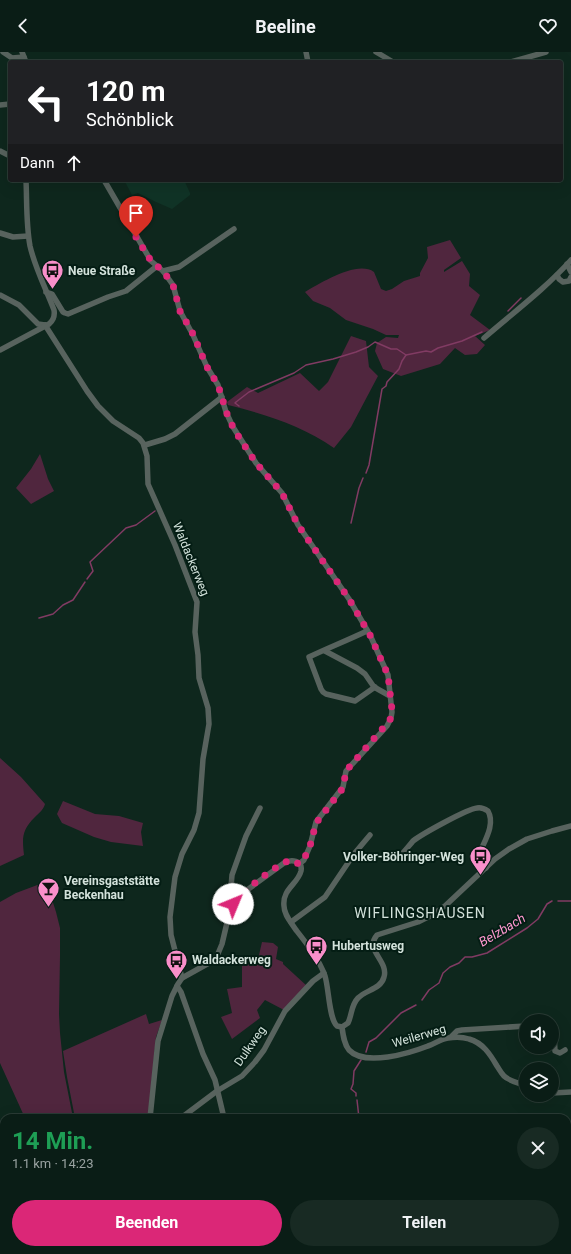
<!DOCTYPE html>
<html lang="de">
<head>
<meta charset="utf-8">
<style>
  :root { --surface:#0a1d16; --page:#182a23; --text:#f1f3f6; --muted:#99a2a1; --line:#2a3b35; --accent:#db2777 }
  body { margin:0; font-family:Roboto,sans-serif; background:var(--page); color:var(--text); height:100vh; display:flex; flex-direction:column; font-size:15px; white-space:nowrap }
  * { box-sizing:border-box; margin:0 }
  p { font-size:13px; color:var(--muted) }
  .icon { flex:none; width:22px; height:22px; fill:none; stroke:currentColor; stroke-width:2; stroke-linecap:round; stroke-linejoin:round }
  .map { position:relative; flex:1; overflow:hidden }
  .drawer { position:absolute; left:0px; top:1062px; width:571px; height:140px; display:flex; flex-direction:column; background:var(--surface); border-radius:12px 12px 0 0; box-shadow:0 4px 16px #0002,0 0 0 1px var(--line) }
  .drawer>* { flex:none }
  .banner { position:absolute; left:8px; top:8px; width:555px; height:122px; border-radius:4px; box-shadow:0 4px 16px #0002,0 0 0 1px var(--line); background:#202124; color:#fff; overflow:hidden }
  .tools { position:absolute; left:519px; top:962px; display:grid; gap:8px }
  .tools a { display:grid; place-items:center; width:40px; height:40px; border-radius:50%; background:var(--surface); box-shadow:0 4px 16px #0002,0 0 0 1px var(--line); font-size:20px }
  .pin { position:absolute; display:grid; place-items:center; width:34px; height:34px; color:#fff; margin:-41px -17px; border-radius:50% 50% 50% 0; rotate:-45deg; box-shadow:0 0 4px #0007 }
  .pin .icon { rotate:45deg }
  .me { position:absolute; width:44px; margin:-22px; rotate:45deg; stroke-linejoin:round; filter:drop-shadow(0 0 3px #0008) }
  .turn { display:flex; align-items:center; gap:14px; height:84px; padding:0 12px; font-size:18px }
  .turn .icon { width:52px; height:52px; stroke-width:2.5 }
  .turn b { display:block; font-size:28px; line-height:34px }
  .then { display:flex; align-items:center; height:38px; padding:0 12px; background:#0003; gap:8px; font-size:15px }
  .round { display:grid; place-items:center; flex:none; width:42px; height:42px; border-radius:21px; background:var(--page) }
  .overview { display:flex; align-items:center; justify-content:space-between; height:68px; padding:0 12px }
  h1 { font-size:24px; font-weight:700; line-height:30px; color:#1e9e55 }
  .button { display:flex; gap:8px; margin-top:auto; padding:8px 12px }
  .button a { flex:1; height:46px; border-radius:24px; background:var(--accent); color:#fff; font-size:16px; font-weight:700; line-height:46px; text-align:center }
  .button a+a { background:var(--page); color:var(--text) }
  header { display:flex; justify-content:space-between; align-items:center; height:52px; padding:0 12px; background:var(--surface); font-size:18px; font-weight:700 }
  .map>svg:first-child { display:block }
  .built { fill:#103326 }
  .green { fill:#50263e }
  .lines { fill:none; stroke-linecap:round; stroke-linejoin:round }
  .stream { stroke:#813b63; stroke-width:1.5 }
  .minor { stroke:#58635e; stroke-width:5.5 }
  .route { stroke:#db2777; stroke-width:7; stroke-dasharray:0 12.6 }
  .labels { text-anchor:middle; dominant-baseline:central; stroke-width:4; stroke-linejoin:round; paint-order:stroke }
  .poi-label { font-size:12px; font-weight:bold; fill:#d3e2db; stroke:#041d14; text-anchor:start }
  .street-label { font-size:12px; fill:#d3e2db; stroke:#041d14 }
  .water-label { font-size:13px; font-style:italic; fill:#ff98d0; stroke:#041d14 }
  .quarter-label { font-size:14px; letter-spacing:1px; fill:#d3e2db; stroke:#041d14 }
</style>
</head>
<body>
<header><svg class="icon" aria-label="back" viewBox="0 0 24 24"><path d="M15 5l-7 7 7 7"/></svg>Beeline<svg class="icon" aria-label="heart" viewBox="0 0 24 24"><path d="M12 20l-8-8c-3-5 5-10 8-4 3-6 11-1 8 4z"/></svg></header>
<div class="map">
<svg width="571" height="1202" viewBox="0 0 571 1202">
  <rect width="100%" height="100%" fill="#0e271d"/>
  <path class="built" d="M124,128H184L190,141V143L172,157L156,150L138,141L132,143Z"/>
  <g class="green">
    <path d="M450,188L461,206L444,218V220L462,209L470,222L469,234L480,243L470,263L490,278L475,284L485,293L477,302L465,303L455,296L440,312L401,324L383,317L375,299L377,291L386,285L398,286L399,283H386L373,277L346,268L330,256L313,249L305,240C321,231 357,208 374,220L381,237L386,239L392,237L404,229L420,224V221L428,206L427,195Z"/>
    <path d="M351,284L366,289L369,315L378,324L351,375L334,396C303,374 264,362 228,353L227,350L247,335L258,341L300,321L319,339L328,330Z"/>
    <path d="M40,402L48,427L54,439L31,452L16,436L31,417Z"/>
    <path d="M0,706L21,725L45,752C44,757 39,761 35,765C22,778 22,785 24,803L0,814Z"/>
    <path d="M63,749L95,762L119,764L143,771L141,780L143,794L111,790L94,785L62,771L57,762Z"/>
    <path d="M40,832H45L48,835L56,860L60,876V904L59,962L60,981L64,1020L73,1066H25L0,1011V850L16,841Z"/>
    <path d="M262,890L273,891L278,895L276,907L283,910V912L307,934L284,958L265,948L257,958L260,966L232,987L221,965L232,961L227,937L242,935V910L253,912L259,903Z"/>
    <path d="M146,962L149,972L162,968L156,985L148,1066H75L67,1025L63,999Z"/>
  </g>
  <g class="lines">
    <g class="stream">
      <path d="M508,259L521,246"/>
      <path d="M239,354L235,351L236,350L249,340L294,321L306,313L333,307L356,300L368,295L375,290L391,297H397L406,303L426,299L431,300L438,296L462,289L482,280"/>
      <path d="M366,421L369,413L382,337L386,334L387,330L399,317L402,309L406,303"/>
      <path d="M351,471L359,436L363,426"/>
      <path d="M87,527L93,519L90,510L126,476L136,473L155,459"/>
      <path d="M39,566L53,562L63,553L73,548L85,530"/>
      <path d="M558,849H571"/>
      <path d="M422,948L429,938L439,931L443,921L450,915L459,911L465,905H472L487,901L527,876L538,867L547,852L552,849"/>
      <path d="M366,1000L369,990L376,986L401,961L416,953"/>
      <path d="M356,1044V1041L351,1037L353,1032L354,1019L361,1008"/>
      <path d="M357,1048L359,1066"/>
    </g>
    <g class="minor">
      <path d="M3,0L12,6L24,5"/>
      <path d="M22,0L26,10"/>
      <path d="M306,0L308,10"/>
      <path d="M376,0L393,10"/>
      <path d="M511,10L546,0"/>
      <path d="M0,53L10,52"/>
      <path d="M0,99L10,104"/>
      <path d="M104,128L144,197L151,209L163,219L173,233L180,259L193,283L207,315L218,333L226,360L233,375L256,411L282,441L298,473L349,547L370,583L388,623L392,660L391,666L387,674L346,719L343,735L316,770L310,794L304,808L299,812"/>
      <path d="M0,181L13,185L28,184"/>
      <path d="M567,212L571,220"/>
      <path d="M163,219L179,215L234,177"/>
      <path d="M557,223L559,227L563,230L569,229L571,225"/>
      <path d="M46,240L52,242L63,260L65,261L68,262L108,245L126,239L157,214"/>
      <path d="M0,243L19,253L38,272L45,273"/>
      <path d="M45,273L87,339L98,354L113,369L139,386L143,391L147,404L148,432L175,493L197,550L195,580L198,603L199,626L208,656L209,672L203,707L199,761L194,778L182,802L175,825L170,865L171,883L182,926"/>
      <path d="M484,286C514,260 545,237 571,208"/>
      <path d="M0,298L49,272C54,268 55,264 54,258C46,237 35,216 30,194C26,172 27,150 26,128"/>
      <path d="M145,393L165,387L175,382L222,345"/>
      <path d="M367,579C348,588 328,596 309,605L321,637L323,640L326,642L355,649L375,635"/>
      <path d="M325,599L357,616L365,622L374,635L390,644"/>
      <path d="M403,801C406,797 410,793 413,789C422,782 467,757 477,756C481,755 485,757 488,759C496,773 483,791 479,803L480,808L486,816"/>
      <path d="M237,846L231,835L232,823L246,784L260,756"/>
      <path d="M291,870L325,845L354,802L370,783"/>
      <path d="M177,934L181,940L203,1002L215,1028L224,1066"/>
      <path d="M342,975C343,983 344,992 349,998C365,1015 410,1001 428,994C435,992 440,987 448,986C454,985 463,985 469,987C483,991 490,1002 497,1014C499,1017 501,1021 504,1024C509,1029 519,1031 526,1034"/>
      <path d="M552,979L554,982L555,999L560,1001L565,998"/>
      <path d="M451,985L457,979L462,978L526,974"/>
      <path d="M552,1041L571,1040"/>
      <path d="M150,1066L158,989L172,944L178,932L182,926L209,911L217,904L222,892L230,858L235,848L243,841L284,811C291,807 303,808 301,819C298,832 282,837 284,854C284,863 291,870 296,878C307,892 319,907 325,924C329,937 329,967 337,974L342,975L348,971C352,963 351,953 358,946C366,938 381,937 384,925C389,909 364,898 377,883L418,870L432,863L445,854L495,807L509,797L527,787L552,779L571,774"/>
      <path d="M181,1066L217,1039L242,1024L255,1010L264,998L285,959L313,929L324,921"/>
      <path d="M0,1193L4,1191"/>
    </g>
  </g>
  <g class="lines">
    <path class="route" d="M136,185L151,209L163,219L173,233L180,259L193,282L207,315L218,333L228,365L235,379L256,411L282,441L298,473L349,547L370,583L388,623L392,658L390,668L346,719L343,736L316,771L310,794L304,807L299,812L292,808C282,808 239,842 233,852"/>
  </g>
  <defs>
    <symbol id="bus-pin" viewBox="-11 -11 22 30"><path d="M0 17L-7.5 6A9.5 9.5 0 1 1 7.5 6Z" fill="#f98fca" stroke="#041d14"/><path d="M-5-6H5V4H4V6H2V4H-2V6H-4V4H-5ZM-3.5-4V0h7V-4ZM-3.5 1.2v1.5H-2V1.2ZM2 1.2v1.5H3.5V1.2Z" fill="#111"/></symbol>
    <symbol id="bar-pin" viewBox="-11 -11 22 30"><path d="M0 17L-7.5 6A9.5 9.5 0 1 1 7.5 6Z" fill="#f98fca" stroke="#041d14"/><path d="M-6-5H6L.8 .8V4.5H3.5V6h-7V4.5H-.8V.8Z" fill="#111"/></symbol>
  </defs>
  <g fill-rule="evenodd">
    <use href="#bus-pin" x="40" y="206" width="25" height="34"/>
    <use href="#bus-pin" x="468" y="792" width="25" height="34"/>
    <use href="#bar-pin" x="36" y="824" width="25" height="34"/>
    <use href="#bus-pin" x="304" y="882" width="25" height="34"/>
    <use href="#bus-pin" x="164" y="896" width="25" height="34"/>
  </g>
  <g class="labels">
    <g class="poi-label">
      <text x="68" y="219">Neue Straße</text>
      <text x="464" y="805" text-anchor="end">Volker-Böhringer-Weg</text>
      <text x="64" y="829">Vereinsgaststätte<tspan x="64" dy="14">Beckenhau</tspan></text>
      <text x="332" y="894">Hubertusweg</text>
      <text x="192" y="908">Waldackerweg</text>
    </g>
    <g class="street-label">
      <text transform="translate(191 507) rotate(68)">Waldackerweg</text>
      <text transform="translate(419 984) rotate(-16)">Weilerweg</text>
      <text transform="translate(250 994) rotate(-55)">Dulkweg</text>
    </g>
    <g class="water-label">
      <text transform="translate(502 878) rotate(-31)">Belzbach</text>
    </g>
    <g class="quarter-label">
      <text x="420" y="861">WIFLINGSHAUSEN</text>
    </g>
  </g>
</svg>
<div class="tools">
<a><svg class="icon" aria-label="sound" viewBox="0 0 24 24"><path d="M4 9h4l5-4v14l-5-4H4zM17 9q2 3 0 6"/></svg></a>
<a><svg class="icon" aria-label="layers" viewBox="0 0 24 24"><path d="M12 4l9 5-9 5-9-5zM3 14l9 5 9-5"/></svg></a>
</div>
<div class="pin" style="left:136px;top:185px;background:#d93025"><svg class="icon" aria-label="arrive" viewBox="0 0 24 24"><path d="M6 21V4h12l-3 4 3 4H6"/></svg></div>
<svg class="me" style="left:233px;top:852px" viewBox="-20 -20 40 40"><circle r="19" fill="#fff"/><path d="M0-13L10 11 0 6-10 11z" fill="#db2777"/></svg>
<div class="banner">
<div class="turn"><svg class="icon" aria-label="left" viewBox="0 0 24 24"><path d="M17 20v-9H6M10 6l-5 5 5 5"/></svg><div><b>120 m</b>Schönblick</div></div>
<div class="then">Dann<svg class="icon" aria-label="ahead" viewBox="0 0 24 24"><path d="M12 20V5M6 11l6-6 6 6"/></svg></div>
</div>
<section class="drawer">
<div class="overview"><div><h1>14 Min.</h1><p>1.1 km · 14:23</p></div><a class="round"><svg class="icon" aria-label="close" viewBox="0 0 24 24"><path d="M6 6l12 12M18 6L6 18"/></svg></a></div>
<div class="button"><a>Beenden</a><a>Teilen</a></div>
</section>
</div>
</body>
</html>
